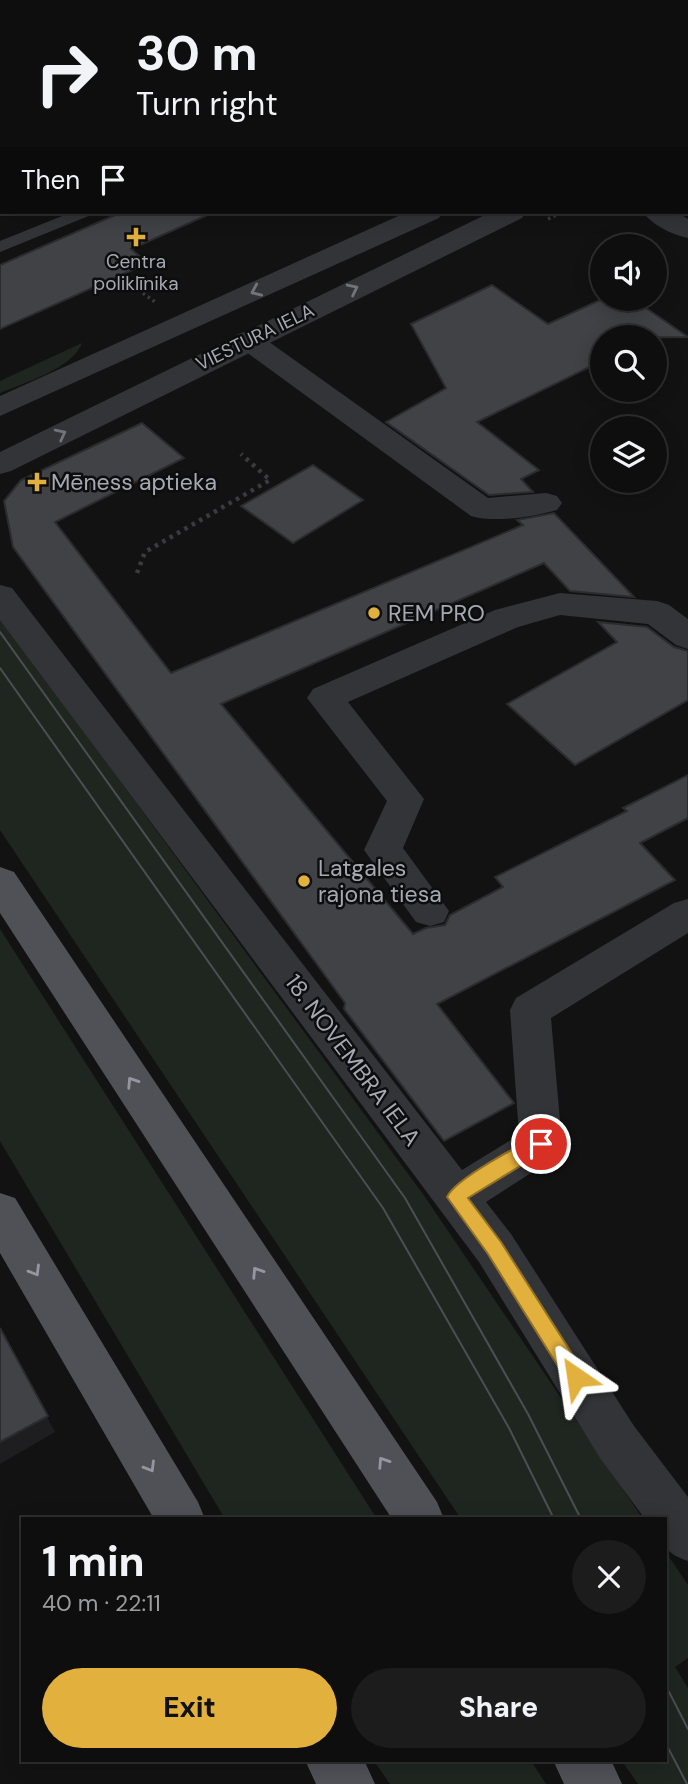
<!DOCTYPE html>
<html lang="en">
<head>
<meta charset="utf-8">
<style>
  :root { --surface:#0e0e0e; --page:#1c1c1c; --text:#f1f3f6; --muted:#9b9c9e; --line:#2e2e2e; --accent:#e2b03c }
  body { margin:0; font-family:"DM Sans",sans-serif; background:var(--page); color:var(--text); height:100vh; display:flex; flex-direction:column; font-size:26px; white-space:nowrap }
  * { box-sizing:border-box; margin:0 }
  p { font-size:23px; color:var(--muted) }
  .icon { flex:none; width:38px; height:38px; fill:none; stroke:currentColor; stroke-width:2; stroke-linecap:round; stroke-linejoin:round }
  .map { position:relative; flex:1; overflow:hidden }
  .details { position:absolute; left:21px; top:1517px; width:646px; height:245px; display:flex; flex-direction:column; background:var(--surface); border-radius:0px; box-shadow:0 4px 18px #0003,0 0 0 2px var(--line) }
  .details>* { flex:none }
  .hud { position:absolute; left:0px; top:0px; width:690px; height:214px; box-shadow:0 4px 18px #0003,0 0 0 2px var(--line); background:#0e0e0e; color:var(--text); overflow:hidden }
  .fabs { position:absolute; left:590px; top:234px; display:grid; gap:14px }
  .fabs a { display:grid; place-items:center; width:77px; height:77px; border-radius:50%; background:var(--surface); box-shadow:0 4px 18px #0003,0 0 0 2px var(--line); font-size:35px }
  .pin { position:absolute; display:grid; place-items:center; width:60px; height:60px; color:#fff; margin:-30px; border:4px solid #fff; border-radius:50%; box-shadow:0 2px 7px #0007 }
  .me { position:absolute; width:77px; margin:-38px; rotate:328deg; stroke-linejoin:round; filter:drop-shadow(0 0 5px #0008) }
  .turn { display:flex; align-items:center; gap:24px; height:147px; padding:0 21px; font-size:32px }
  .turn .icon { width:91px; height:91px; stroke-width:2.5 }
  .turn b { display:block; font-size:49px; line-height:60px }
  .then { display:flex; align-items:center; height:66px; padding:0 21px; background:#0003; gap:14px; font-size:26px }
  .round { display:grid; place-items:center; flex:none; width:74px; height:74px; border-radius:37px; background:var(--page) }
  .summary { display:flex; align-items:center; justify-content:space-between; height:119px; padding:0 21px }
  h1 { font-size:42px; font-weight:800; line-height:52px }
  .cta { display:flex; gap:14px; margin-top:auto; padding:14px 21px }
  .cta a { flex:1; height:80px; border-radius:42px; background:var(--accent); color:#111; font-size:28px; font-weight:800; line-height:80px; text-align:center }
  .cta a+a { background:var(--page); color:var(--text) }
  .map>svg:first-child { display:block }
  .built { fill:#1e1e20 }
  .green { fill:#1f2620 }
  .building { fill:#414246; stroke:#2c2c2f; stroke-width:2 }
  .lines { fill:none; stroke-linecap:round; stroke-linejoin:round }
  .path-far1 { stroke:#3a3b3f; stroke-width:3.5; stroke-dasharray:2.5 3.5; stroke-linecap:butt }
  .path { stroke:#3a3b3f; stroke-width:4.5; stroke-dasharray:3.5 5; stroke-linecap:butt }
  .service { fill:#333438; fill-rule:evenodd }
  .minor { fill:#333438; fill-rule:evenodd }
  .tertiary { fill:#333438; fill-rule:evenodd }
  .primary { fill:#505157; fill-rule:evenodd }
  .tram { stroke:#4d4e53; stroke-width:2 }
  .oneway { stroke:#72747c }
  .oneway2 { stroke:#9497a1 }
  .route { fill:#e2b03c; stroke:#937227; stroke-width:2 }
  .poi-dot { fill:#e2b03c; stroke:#0d0d0e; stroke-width:2.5 }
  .labels { text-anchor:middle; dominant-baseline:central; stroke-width:5; stroke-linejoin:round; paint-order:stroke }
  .far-poi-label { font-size:19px; fill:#a5a9b3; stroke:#0d0d0e }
  .far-street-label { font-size:19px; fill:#a5a9b3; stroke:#0d0d0e }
  .poi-label { font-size:23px; fill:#a5a9b3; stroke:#0d0d0e; text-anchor:start }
  .street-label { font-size:23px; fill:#a5a9b3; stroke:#0d0d0e }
</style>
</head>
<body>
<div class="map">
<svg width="688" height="1784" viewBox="0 0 688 1784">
  <rect width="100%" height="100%" fill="#121213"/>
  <path class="built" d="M0,1329L55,1432L0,1464Z"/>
  <g class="green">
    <path d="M82,343C73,368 24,383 0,393V381Z"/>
    <path d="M0,617L425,1197L643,1519H461L0,830Z"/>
    <path d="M0,929L377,1519H225L0,1141Z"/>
    <path d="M665,1551L688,1585V1658L675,1667L688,1688V1784H638L622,1761L665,1760Z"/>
    <path d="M374,1761H531L546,1784H390Z"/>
  </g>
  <g class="building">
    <path d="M122,212H214L131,249L148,263L0,329V265Z"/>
    <path d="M492,285L548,324L602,299H633L688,337L602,338V361L477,422L539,470L521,479L533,492L489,495L386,422L446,388L411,324Z"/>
    <path d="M142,423L184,458L55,522L171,673L523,525L517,520L554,513L634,597L570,591L544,563L221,704L413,934L426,928L445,925L450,915L503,887L495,877L627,811L623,808L688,775V818L640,843L675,880L437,1004L514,1103L444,1141L344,1009L345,1003L13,547L4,501L21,480Z"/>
    <path d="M313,465L363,500L293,543L241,506Z"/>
    <path d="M598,622L647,627L674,647L688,651V700L575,765L507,704L617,642Z"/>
    <path d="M0,1328L48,1416L0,1442Z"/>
  </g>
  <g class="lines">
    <g class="path-far1">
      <path d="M353,1L367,2"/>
      <path d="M423,2L427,0"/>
      <path d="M548,219L562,212"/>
      <path d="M119,275L155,302"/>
    </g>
    <path class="path" d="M137,573L145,552L270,480L241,454"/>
    <g class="service">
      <path d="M314,0H332L313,2Z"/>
      <path d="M72,212H93L91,215L0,252V241Z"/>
    </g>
    <g class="minor">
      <path d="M96,0H123L94,2Z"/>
      <path d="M282,0H307L309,2H283Z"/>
      <path d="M0,33H2L0,48Z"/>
      <path d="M248,331L258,334L488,498L546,493L557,496L562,503L557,510C532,517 496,523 471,516L238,346L233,340L238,334Z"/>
      <path d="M0,585L12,588L462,1170L519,1135L510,1010L516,998L674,903L688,899V933L551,1018L562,1144L556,1157L486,1202L511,1234L634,1426L688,1497V1561C661,1551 665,1546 665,1519H645L600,1458L479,1262L0,620Z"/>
      <path d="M560,593L657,601L669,605L688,619V649L676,645L648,624L560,615L518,627L348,702L424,799L403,848L449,911L444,922L430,926L416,922L364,850L387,801L307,698L313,689L495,610Z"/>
    </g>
    <g class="tertiary">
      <path d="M407,212H443L439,218L0,416V396Z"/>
      <path d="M491,212H526L522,218L11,471L0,474V452Z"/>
      <path d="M643,212H676L688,219V238C673,235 652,225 643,212Z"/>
    </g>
    <g class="primary">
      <path d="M0,867L14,872L437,1502L444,1519H392L0,913Z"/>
      <path d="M0,1193L15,1198L198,1502L205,1519H154L0,1253Z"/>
      <path d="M305,1760H364L375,1784H316Z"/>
      <path d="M553,1760H611L622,1784H564Z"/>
    </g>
    <g class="tram">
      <path d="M0,632L405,1198L528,1414L581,1519"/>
      <path d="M0,668L383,1208L509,1428L554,1519"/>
      <path d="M665,1684L688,1729"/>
      <path d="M665,1742L687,1784"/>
    </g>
  </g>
  <defs><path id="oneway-chevron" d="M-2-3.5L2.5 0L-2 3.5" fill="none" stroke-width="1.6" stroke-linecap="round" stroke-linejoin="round" transform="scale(1.75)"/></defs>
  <g class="oneway">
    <use href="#oneway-chevron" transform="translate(353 289) rotate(-26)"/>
    <use href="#oneway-chevron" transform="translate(256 291) rotate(156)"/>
    <use href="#oneway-chevron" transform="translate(61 434) rotate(-27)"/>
  </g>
  <g class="oneway2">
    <use href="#oneway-chevron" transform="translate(132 1082) rotate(-123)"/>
    <use href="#oneway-chevron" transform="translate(35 1271) rotate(59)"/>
    <use href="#oneway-chevron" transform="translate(257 1272) rotate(-123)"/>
    <use href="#oneway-chevron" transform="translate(383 1462) rotate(-123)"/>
    <use href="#oneway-chevron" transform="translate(150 1467) rotate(59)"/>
  </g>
  <path class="route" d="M541,1136L548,1139L550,1144L548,1149L468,1198L501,1242L583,1371L586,1377L583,1384L576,1386L569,1384L488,1254L447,1197C455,1179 522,1143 541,1136Z"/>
  <g class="poi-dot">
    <path d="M132.5 226.5h7v7h7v7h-7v7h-7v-7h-7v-7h7z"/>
    <path d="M33.5 471.5h7v7h7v7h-7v7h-7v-7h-7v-7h7z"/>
    <circle cx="374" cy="613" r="7"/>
    <circle cx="304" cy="881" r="7"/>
  </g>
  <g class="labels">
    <g class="far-poi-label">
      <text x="136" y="261">Centra<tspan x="136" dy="22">poliklīnika</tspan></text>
    </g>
    <g class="far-street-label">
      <text transform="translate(255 337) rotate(-26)">VIESTURA IELA</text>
    </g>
    <g class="poi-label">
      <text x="51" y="482">Mēness aptieka</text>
      <text x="388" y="613">REM PRO</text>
      <text x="318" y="868">Latgales<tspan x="318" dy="26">rajona tiesa</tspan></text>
    </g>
    <g class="street-label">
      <text transform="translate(353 1060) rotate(53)">18. NOVEMBRA IELA</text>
    </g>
  </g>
</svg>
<div class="fabs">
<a><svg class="icon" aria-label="sound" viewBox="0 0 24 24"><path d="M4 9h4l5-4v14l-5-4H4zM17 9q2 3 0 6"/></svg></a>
<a><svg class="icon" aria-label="search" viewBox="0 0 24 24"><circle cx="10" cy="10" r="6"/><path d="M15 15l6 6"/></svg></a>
<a><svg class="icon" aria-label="layers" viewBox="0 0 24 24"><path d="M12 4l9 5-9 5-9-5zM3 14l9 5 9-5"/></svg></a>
</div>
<div class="pin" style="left:541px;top:1144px;background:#d93025"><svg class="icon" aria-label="arrive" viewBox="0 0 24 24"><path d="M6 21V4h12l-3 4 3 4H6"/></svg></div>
<svg class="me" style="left:576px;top:1377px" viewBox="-20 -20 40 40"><path d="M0-17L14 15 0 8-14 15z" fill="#e2b03c" stroke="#fff" stroke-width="4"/></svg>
<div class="hud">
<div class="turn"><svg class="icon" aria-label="right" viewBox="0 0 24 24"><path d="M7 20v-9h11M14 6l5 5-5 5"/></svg><div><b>30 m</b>Turn right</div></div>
<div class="then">Then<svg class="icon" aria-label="arrive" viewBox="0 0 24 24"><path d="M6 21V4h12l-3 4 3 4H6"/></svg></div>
</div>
<section class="details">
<div class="summary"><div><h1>1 min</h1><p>40 m · 22:11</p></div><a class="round"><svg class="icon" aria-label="close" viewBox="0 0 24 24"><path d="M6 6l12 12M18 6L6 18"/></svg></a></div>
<div class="cta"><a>Exit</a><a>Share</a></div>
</section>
</div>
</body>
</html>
